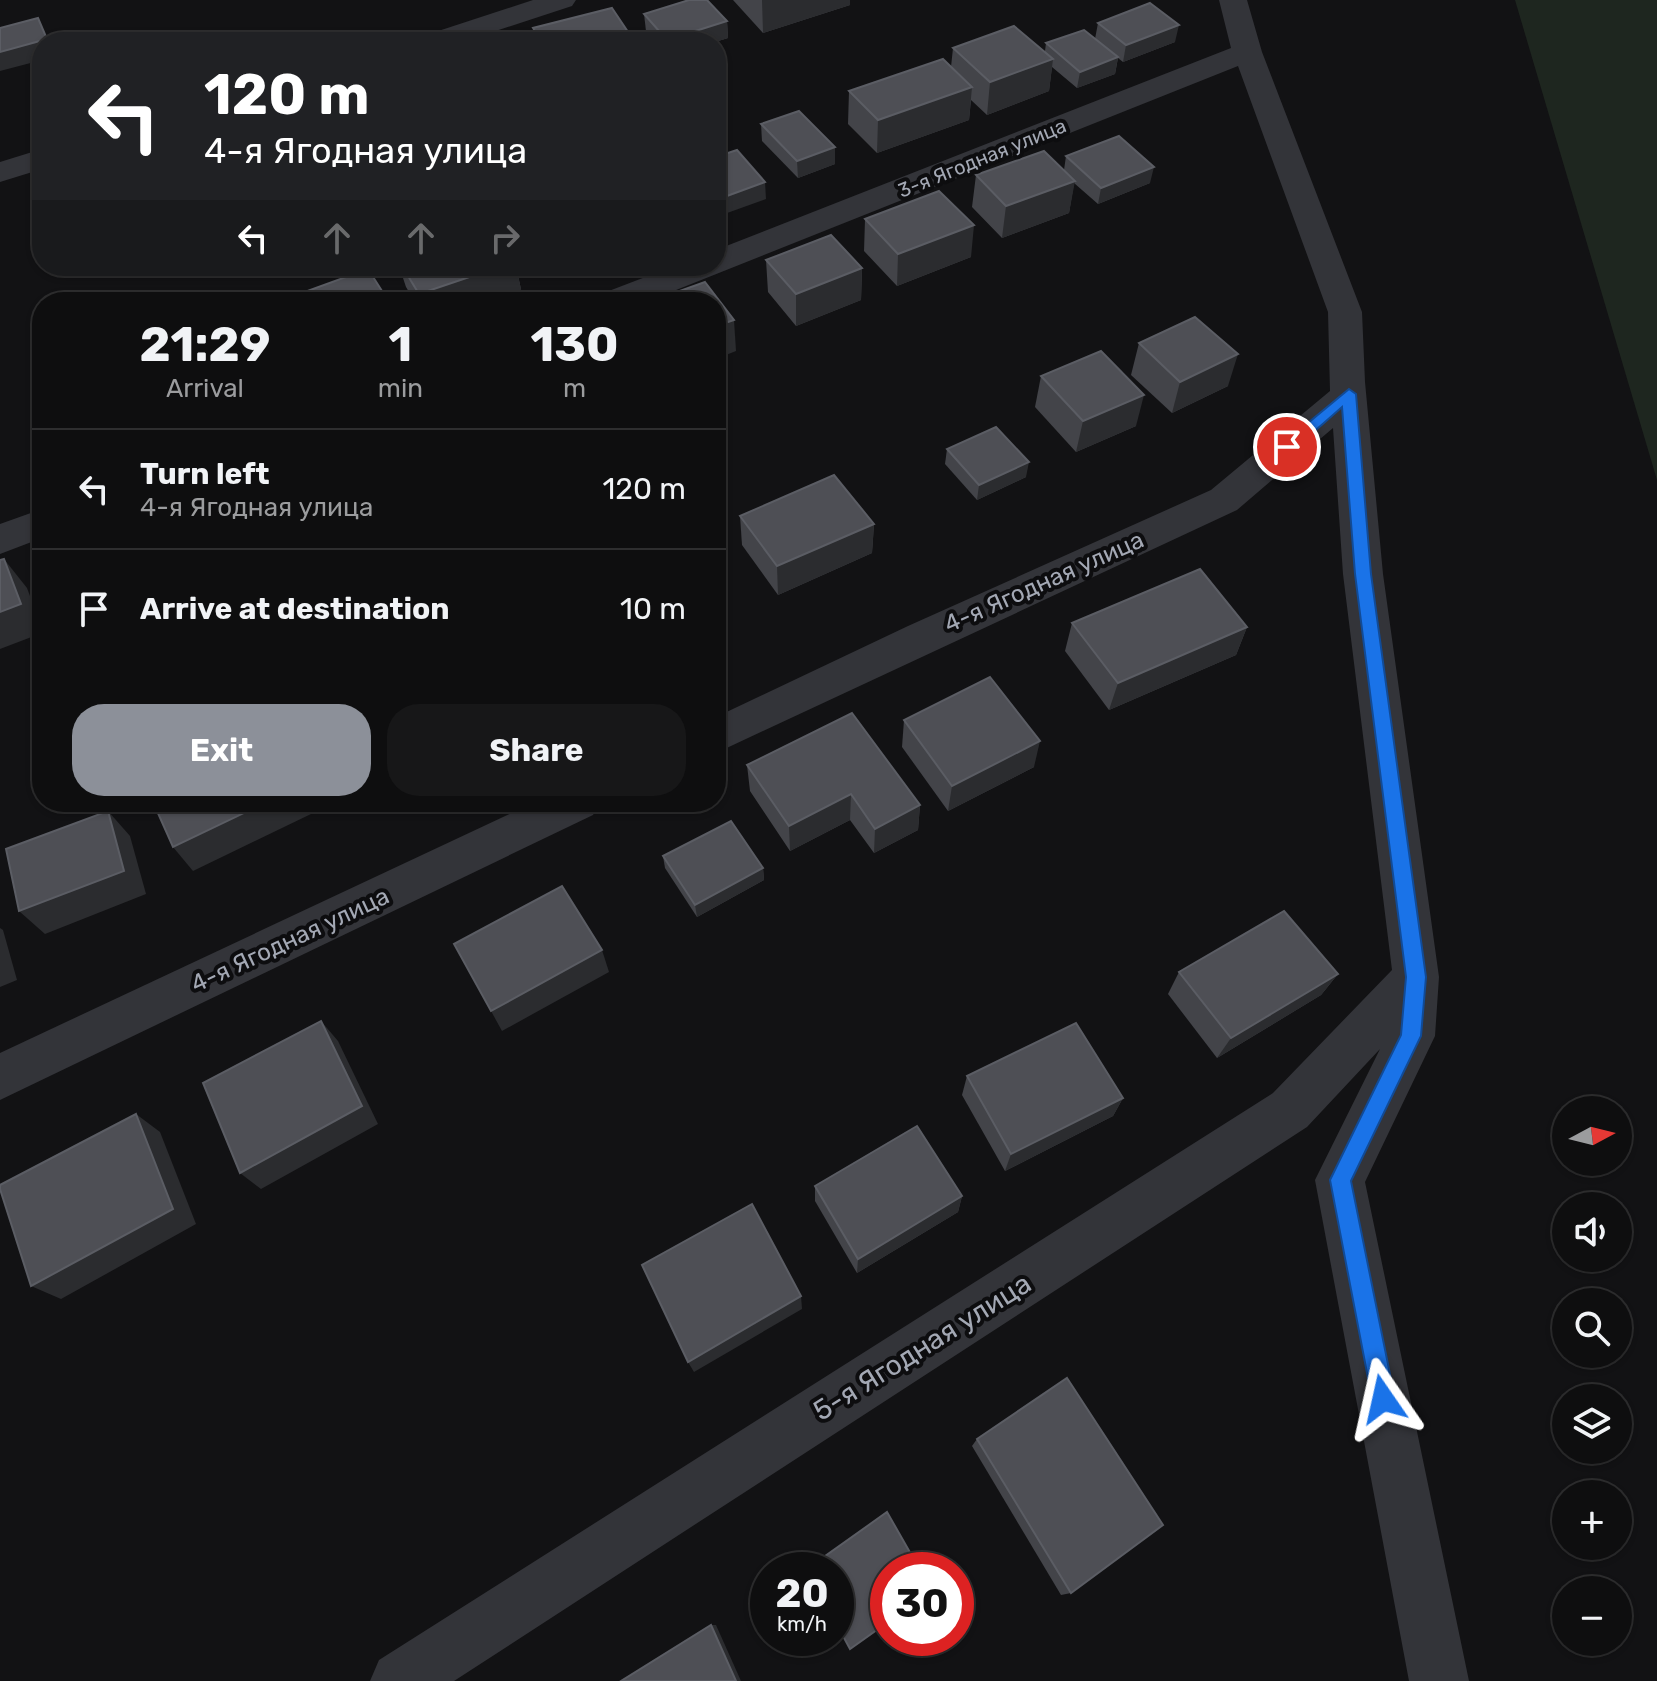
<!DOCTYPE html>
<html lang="en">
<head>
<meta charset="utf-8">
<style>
  :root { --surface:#0e0e0f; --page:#171718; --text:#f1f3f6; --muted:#9b9c9e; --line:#2e2e2f; --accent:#8c9099 }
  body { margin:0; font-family:Rubik,sans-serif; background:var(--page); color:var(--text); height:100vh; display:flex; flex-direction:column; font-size:30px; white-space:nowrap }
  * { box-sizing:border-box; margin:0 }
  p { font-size:26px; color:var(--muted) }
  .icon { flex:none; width:44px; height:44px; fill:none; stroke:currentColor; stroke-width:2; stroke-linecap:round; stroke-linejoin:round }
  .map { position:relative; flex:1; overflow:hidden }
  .details { position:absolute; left:32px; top:292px; width:694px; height:520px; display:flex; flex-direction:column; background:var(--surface); border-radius:32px; box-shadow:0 2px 6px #0004,0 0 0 2px var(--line) }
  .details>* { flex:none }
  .banner { position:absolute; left:32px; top:32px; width:694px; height:244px; border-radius:32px; box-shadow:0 2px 6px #0004,0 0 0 2px var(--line); background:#202124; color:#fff; overflow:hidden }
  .needle { width:52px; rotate:83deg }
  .buttons { position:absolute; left:1552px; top:1096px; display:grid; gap:16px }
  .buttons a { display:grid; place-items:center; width:80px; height:80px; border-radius:50%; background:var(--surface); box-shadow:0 2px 6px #0004,0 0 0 2px var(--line); font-size:40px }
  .speed { position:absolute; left:750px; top:1552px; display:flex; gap:16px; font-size:40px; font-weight:700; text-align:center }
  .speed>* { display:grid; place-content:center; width:104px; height:104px; border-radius:50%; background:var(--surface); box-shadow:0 2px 6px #0004,0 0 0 2px var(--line); line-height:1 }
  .speed small { font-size:20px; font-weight:400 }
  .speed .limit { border:12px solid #d22; background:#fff; color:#111 }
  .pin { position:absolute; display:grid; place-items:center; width:68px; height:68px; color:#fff; margin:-34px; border:4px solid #fff; border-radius:50%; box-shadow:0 2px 8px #0007 }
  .me { position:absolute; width:88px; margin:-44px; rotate:349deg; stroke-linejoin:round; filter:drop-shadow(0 0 6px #0008) }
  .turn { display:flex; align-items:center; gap:28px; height:168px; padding:0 40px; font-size:36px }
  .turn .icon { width:104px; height:104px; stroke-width:2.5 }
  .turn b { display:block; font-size:56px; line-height:68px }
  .lanes { display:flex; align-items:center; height:76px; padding:0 40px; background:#0003; justify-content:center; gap:40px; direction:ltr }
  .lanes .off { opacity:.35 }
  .eta { display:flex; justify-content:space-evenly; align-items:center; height:136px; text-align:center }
  .eta b { font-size:48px; font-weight:700; line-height:56px }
  .primary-button { display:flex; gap:16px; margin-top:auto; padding:16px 40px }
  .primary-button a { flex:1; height:92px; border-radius:32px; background:var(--accent); color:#fff; font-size:32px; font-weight:700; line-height:92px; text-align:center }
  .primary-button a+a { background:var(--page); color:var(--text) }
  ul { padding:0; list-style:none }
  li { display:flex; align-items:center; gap:24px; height:120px; padding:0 40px; border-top:2px solid var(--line) }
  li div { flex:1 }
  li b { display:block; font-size:30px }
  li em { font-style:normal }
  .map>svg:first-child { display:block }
  .green { fill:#1e261f }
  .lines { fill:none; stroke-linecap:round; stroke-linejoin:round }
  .minor { fill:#333439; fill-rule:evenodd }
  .wall { fill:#434449 }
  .shaded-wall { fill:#2b2c2f }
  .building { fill:#4e4f55; stroke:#5b5d64; stroke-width:2 }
  .route { fill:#1a73e8; stroke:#114b97; stroke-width:2 }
  .labels { text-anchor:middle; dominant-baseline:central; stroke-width:8; stroke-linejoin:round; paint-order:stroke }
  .far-street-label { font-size:20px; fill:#a3a8b4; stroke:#0d0d0f }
  .street-label { font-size:24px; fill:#a3a8b4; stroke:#0d0d0f }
  .near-street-label { font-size:28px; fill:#a3a8b4; stroke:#0d0d0f }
</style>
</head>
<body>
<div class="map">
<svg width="1657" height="1681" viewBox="0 0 1657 1681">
  <rect width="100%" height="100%" fill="#121214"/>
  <path class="green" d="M1515,0H1657V480Z"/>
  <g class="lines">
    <g class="minor">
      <path d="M533,0H576L572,6L462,42H418L423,36Z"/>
      <path d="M1219,0H1247L1262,52L1362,312L1365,382L1383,574L1439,977L1435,1036L1365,1182L1469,1681H1409L1315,1180L1380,1049L1307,1127L454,1681H370L379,1660L1273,1093L1392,970L1343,574L1333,428L1237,510L716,753V717L908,626L1211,490L1330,391L1328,312L1238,66L646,302H596L601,294L674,266H716V250L1231,48Z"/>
      <path d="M42,149V169L0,182V162Z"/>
      <path d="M42,509V538L0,554V524Z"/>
      <path d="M535,802H600L593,815L0,1100V1053Z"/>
    </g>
  </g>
  <g class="wall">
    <path d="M733,0H850V5L763,33Z"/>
    <path d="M644,14L727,21L728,38L715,42H656L646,31Z"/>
    <path d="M1098,23L1175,42L1123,62L1118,58L1115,74L1077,88L1052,67L1049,91L987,115L971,100L969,120L877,153L848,124L849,91L951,67L953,48L1045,51L1046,43L1095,39Z"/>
    <path d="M533,28L628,32L629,42H536Z"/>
    <path d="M761,124L835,147V164L798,178L762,141Z"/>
    <path d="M1066,156L1150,183L1098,204L1074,183L1069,213L1002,238L972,207L976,175L1064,170Z"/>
    <path d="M865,219L971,257L897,286L864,251Z"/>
    <path d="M766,260L862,268L861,300L796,326L768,292Z"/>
    <path d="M399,266H516L522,294L499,302H415L406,287Z"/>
    <path d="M1139,343L1228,386L1172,413L1131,375Z"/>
    <path d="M1041,376L1136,426L1076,452L1035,407Z"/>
    <path d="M947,449L1026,477L977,500L945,464Z"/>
    <path d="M740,516L874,524L872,553L778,595L742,545Z"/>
    <path d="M1072,623L1247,627L1236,655L1109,710L1065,651Z"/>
    <path d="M904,720L1034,767L948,811L902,747Z"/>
    <path d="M747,765L920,805L918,830L874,853L850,820L790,851L750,791Z"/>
    <path d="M663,856L763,868L764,880L697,917L665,868Z"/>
    <path d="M1179,972L1338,974L1321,995L1217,1058L1168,994Z"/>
    <path d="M967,1076L1123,1098L1113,1116L1005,1171L962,1095Z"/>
    <path d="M815,1186L962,1196L958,1212L857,1273L815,1201Z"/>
    <path d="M977,1439L1071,1593L1061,1595L972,1446Z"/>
  </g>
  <g class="shaded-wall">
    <path d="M762,0H850V5L763,33Z"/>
    <path d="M38,18L49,42H42V60L0,71V52Z"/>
    <path d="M727,21L728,38L715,42H668L667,40Z"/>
    <path d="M1179,25L1175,42L1123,62L1126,45Z"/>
    <path d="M628,32L629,42H592Z"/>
    <path d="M1118,57L1115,74L1077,88L1080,72Z"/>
    <path d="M1053,59L1049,91L987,115L990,82Z"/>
    <path d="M972,87L969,120L877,153L878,120Z"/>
    <path d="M835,147V164L798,178L797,161Z"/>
    <path d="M1154,167L1150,183L1098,204L1101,188Z"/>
    <path d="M1075,181L1069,213L1002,238L1006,206Z"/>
    <path d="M765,182L766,199L716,217V200Z"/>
    <path d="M974,225L971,257L897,286L898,254Z"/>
    <path d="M502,266H516L522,294L499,302H421L419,294Z"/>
    <path d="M556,266H577L557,273Z"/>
    <path d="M862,268L861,300L796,326V294Z"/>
    <path d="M734,320L736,351L716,359V326Z"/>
    <path d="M1238,354L1228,386L1172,413L1180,382Z"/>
    <path d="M1144,395L1136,426L1076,452L1083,421Z"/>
    <path d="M1029,462L1026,477L977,500L979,485Z"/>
    <path d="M874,524L872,553L778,595L777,566Z"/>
    <path d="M4,559L27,588L42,628V633L0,649V612Z"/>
    <path d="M1247,627L1236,655L1109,710L1118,683Z"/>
    <path d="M1040,741L1034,767L948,811L952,786Z"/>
    <path d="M851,794L850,820L790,851L789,826Z"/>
    <path d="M267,802H305L311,814L193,871L173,847Z"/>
    <path d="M920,805L918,830L874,853L875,829Z"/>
    <path d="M108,811L130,836L146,894L45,934L19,911Z"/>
    <path d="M763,868L764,880L697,917L695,905Z"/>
    <path d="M0,928L3,930L17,980L0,987Z"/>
    <path d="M602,950L609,972L502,1031L491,1011Z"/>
    <path d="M1338,974L1321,995L1217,1058L1231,1038Z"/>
    <path d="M321,1021L338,1041L378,1124L261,1189L240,1173Z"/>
    <path d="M1123,1098L1113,1116L1005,1171L1011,1154Z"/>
    <path d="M136,1114L160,1132L196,1224L61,1299L31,1286Z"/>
    <path d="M962,1196L958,1212L857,1273L858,1259Z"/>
    <path d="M801,1296L802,1309L694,1372L688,1362Z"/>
    <path d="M711,1625H716L741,1681H736Z"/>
  </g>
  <g class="building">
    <path d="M689,0H707L727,21L667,40L644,14Z"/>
    <path d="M1150,3L1179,25L1126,45L1098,23Z"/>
    <path d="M612,8L628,32L592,42H542L533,28Z"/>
    <path d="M38,18L47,39L0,52V28Z"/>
    <path d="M1014,26L1053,59L990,82L953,48Z"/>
    <path d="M1084,30L1118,57L1080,72L1046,43Z"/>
    <path d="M943,59L972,87L878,120L849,91Z"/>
    <path d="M799,111L835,147L797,161L761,124Z"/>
    <path d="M1119,136L1154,167L1101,188L1066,156Z"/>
    <path d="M737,150L765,182L716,200V157Z"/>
    <path d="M1044,151L1075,181L1006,206L976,175Z"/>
    <path d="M939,191L974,225L898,254L865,219Z"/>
    <path d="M831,235L862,268L796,294L766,260Z"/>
    <path d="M402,266H502L419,294Z"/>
    <path d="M368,269L389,302H290L288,298Z"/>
    <path d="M705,282L734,320L716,326V302H649Z"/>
    <path d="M1195,317L1238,354L1180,382L1139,343Z"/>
    <path d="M1101,351L1144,395L1083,421L1041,376Z"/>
    <path d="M996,427L1029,462L979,485L947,449Z"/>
    <path d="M834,475L874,524L777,566L740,516Z"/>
    <path d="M42,541V560L37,543Z"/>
    <path d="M4,559L21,604L0,612V560Z"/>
    <path d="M1200,569L1247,627L1118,683L1072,623Z"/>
    <path d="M990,677L1040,741L952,786L904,720Z"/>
    <path d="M852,713L920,805L875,829L851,794L789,826L747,765Z"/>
    <path d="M153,802H267L173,847Z"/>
    <path d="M108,811L124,871L19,911L6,849Z"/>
    <path d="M731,821L763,868L695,905L663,856Z"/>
    <path d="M562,886L602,950L491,1011L454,944Z"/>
    <path d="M1284,911L1338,974L1231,1038L1179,972Z"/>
    <path d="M321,1021L362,1106L240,1173L203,1083Z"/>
    <path d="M1076,1023L1123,1098L1011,1154L967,1076Z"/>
    <path d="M136,1114L173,1209L31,1286L0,1189V1185Z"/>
    <path d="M917,1126L962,1196L858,1259L815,1186Z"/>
    <path d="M752,1204L801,1296L688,1362L642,1265Z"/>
    <path d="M1067,1378L1163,1525L1071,1593L977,1439Z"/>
    <path d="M887,1512L920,1570H888V1622L850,1649L836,1623V1570H808L807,1569Z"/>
    <path d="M711,1625L736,1681H621Z"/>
  </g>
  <path class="route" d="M1349,389L1356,394L1371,574L1426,977L1421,1036L1351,1181L1395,1399L1391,1407L1383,1410L1375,1407L1372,1399L1330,1180L1401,1035L1406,977L1355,574L1342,407L1292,451L1287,452L1279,447Z"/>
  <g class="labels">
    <g class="far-street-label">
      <text transform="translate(982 158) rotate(-22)">3-я Ягодная улица</text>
    </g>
    <g class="street-label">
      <text transform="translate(1044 582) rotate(-24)">4-я Ягодная улица</text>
      <text transform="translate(290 940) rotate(-25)">4-я Ягодная улица</text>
    </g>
    <g class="near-street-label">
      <text transform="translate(922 1347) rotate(-32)">5-я Ягодная улица</text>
    </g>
  </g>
</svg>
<div class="buttons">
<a><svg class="needle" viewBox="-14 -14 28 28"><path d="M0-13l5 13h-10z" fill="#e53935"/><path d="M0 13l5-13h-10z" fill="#9b9c9e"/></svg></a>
<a><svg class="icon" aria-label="sound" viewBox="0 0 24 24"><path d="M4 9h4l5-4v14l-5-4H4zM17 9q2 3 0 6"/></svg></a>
<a><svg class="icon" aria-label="search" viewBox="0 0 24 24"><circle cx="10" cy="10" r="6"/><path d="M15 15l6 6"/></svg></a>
<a><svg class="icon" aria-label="layers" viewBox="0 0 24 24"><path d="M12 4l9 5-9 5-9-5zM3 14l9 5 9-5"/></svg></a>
<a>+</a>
<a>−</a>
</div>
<div class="speed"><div>20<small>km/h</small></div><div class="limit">30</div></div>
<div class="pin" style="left:1287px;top:447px;background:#d93025"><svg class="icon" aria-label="arrive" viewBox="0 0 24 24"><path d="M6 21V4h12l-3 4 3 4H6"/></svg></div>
<svg class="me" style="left:1383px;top:1399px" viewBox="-20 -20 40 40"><path d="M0-17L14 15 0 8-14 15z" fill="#1a73e8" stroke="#fff" stroke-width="4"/></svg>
<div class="banner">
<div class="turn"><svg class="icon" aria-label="left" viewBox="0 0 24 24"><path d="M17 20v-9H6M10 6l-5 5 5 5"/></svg><div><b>120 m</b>4-я Ягодная улица</div></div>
<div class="lanes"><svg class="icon" aria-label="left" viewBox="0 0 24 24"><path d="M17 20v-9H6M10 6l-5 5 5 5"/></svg><svg class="icon off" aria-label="ahead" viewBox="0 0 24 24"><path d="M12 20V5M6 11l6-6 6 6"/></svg><svg class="icon off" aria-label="ahead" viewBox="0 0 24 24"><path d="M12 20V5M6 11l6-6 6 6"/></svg><svg class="icon off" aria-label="right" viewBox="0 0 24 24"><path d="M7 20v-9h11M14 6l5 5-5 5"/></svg></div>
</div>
<section class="details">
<div class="eta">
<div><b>21:29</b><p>Arrival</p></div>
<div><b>1</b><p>min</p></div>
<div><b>130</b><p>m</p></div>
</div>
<ul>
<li><svg class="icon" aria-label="left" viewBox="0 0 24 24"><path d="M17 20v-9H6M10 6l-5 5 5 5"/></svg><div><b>Turn left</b><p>4-я Ягодная улица</p></div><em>120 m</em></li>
<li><svg class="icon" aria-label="arrive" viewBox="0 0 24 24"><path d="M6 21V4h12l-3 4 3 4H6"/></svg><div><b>Arrive at destination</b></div><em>10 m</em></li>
</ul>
<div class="primary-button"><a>Exit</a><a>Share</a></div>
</section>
</div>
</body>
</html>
